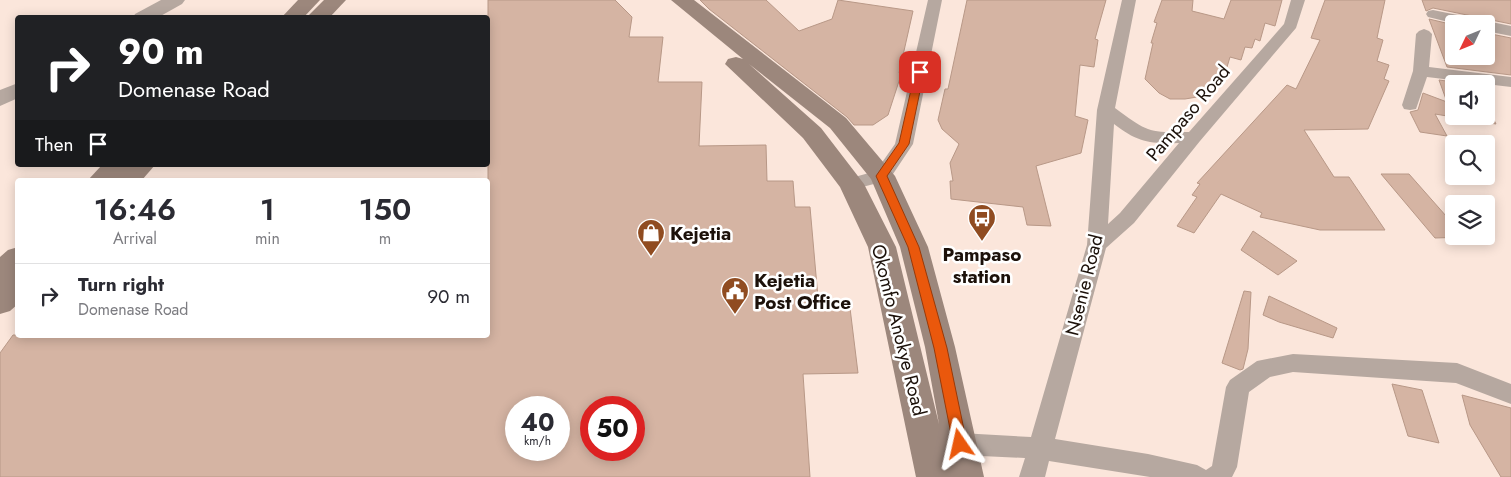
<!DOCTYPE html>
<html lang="en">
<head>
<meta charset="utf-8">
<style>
  :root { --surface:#fff; --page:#f7f7f7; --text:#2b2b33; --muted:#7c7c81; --line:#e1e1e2 }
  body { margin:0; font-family:Jost,sans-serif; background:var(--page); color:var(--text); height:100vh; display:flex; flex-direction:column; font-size:19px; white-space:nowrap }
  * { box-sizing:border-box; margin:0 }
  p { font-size:16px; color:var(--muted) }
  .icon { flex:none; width:28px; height:28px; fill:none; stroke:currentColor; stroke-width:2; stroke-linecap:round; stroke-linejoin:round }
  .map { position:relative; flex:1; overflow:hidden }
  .sheet { position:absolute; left:15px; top:178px; width:475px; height:160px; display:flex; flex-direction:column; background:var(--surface); border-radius:5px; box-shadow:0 2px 12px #0003 }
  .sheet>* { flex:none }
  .hud { position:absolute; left:15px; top:15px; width:475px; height:152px; border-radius:5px; box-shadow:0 2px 12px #0003; background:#202124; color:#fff; overflow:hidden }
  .needle { width:32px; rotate:227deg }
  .buttons { position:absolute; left:1445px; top:15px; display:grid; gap:10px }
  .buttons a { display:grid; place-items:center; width:50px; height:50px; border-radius:5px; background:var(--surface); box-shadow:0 2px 12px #0003; font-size:25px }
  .speed { position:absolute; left:505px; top:396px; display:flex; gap:10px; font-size:25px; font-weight:700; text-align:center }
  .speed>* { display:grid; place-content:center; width:65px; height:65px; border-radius:50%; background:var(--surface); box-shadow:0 2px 12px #0003; line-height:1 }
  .speed small { font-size:12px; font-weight:400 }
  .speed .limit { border:8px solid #d22; background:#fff; color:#111 }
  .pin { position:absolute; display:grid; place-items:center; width:42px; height:42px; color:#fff; margin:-21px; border-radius:10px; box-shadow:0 2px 8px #0006 }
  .me { position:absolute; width:55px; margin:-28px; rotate:349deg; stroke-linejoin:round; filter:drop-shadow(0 0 4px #0008) }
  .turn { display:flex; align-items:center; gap:18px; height:105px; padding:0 20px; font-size:22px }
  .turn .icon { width:65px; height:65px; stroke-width:2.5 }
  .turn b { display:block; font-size:35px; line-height:42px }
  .then { display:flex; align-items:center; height:48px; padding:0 20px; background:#0003; gap:10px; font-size:19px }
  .eta { display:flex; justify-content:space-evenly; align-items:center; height:85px; text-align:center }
  .eta b { font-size:30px; font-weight:600; line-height:35px }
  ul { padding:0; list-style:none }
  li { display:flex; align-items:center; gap:15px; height:65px; padding:0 20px; border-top:1px solid var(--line) }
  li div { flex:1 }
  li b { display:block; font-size:19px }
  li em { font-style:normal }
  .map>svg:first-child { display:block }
  .building { fill:#d5b4a3; stroke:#b89887; fill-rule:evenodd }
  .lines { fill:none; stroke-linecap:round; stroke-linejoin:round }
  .minor { fill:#b6a8a0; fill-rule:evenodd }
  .tertiary { fill:#b6a8a0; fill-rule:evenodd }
  .secondary { fill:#9c877c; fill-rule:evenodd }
  .route { fill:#ea580c; stroke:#983908 }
  .labels { text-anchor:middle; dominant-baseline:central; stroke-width:5; stroke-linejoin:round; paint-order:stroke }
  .street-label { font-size:19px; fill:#1c110a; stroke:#fff }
  .poi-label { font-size:19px; font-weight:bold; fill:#1c110a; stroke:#fff; text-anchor:start }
</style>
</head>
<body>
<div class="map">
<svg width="1511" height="477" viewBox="0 0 1511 477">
  <rect width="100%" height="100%" fill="#fbe6db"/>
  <g class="building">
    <path d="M488,0H615L632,17L629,37H663L658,82H702L699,146L766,145L767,181H793L795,207H810L819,309L850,308L858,373L803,374L810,477H0V353L13,335H488ZM516,408H559V450H516ZM591,408H634V450H591Z"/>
    <path d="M700,0H766L799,31L832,19L838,0L913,11L899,73L901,75L888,115L873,125H854L847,117L709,9Z"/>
    <path d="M967,0H1106L1095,39L1098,40L1094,67L1080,65L1075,116L1088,120L1081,153L1036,166L1051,226L1027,225L1023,207L951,199L950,181H953L950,163L959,144L942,129L938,120L945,89H948Z"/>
    <path d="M1162,0H1193L1192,11L1224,19L1231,0H1282L1275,26L1265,23L1260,41L1255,39L1252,48L1245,47L1241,60L1230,57L1227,67L1197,97L1185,99H1170L1159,93L1145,79L1153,43H1151L1157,23L1154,22Z"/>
    <path d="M1325,0H1385L1377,38L1383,40L1377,61L1389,65L1384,79L1389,81L1368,129L1304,130L1334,177H1349L1385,230H1320L1260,217L1262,213L1221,194L1194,233L1177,226L1197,197L1192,195L1200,184L1197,183L1287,85L1296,89L1320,40L1311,38Z"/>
    <path d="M1422,0H1511V24L1433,8L1426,11Z"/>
    <path d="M1429,19L1454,25V56H1486V33L1511,38V75L1447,67Z"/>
    <path d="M1439,80L1468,84H1454V116H1486V104L1496,124L1435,114L1447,136L1420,132L1410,112L1418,110L1423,93L1447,102Z"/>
    <path d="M1381,174H1409L1454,225V236L1464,237L1435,238Z"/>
    <path d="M1253,231L1297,261L1278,275L1241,250Z"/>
    <path d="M1244,291L1251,292L1248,349L1243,369L1240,370L1222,363Z"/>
    <path d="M1269,296L1337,328L1333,338L1279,322L1263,315Z"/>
    <path d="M1392,384L1422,390L1439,443L1408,436Z"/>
    <path d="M1462,395L1511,408V477H1501L1470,425Z"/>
  </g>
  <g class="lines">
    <g class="minor">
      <path d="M928,0H942L913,144L889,180L851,190L844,188L842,184L844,180L876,171L895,144Z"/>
      <path d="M1122,0H1136L1115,108C1148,132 1148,133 1189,132L1284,24L1291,0H1305L1296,28L1200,141L1134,223L1106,248L1055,439L1148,454L1197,465L1206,470L1212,466L1226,387L1230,380L1257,361L1293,354L1457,363L1511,384V404L1456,383L1293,372L1270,377L1249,392L1237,467L1232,477H1150L1049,461L1045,477H1019L1025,458L960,455L951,452L948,444L951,436L960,433L1031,437L1087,245L1097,110ZM1114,124C1137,142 1150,144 1179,143L1120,213L1108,224Z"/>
      <path d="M1433,10L1511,26V36L1486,31V24H1457L1428,17L1426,14L1428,11Z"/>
      <path d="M1424,29L1429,31L1432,34L1429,67L1511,77V87L1427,77L1416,109L1410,110L1404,109L1402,105L1413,71L1416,34L1419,31Z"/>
    </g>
    <g class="tertiary">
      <path d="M161,0H185L182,4L157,18H133L135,14Z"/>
      <path d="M18,83V98L0,106V90Z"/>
    </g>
    <g class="secondary">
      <path d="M298,0H320L303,18H281Z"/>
      <path d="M324,0H346L329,18H306Z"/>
      <path d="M671,0H694L846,118L895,176L928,247L955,347L984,477H916L868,247L840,187L803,138L725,64L728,59L736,57L743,59ZM749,64L830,128L871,179L900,247L925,347L939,424L896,247L864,184L821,128Z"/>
      <path d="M102,165H155L142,180H88Z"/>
      <path d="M18,247V304L10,311L0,314V257L8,250Z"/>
    </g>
  </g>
  <path class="route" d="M920,69L924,72L909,144L887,176L919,247L947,348L967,444L965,449L960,450L955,449L953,444L934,348L908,247L876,176L899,143L915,72Z"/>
  <defs>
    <symbol id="bus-pin" viewBox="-11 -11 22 30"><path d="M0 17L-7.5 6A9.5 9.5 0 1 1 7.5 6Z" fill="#904c21" stroke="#fff"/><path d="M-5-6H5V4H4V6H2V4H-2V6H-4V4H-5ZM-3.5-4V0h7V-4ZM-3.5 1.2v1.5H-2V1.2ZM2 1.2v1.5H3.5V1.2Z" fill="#fff"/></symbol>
    <symbol id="shop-pin" viewBox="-11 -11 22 30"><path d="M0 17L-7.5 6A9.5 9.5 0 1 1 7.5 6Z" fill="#904c21" stroke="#fff"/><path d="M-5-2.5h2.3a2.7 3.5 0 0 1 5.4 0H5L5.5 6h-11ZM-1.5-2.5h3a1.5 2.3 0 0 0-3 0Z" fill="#fff"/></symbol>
    <symbol id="civic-pin" viewBox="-11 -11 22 30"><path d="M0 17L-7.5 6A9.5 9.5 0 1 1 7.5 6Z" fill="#904c21" stroke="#fff"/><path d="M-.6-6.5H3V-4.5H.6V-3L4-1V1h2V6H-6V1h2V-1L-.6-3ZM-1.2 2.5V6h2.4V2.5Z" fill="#fff"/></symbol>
  </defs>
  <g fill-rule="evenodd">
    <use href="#bus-pin" x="966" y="202" width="32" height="43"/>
    <use href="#shop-pin" x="635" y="217" width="32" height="43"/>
    <use href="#civic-pin" x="719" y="275" width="32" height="43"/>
  </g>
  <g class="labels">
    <g class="street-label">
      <text transform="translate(1188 113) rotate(-50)">Pampaso Road</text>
      <text transform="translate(1084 285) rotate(-76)">Nsenie Road</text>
      <text transform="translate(899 330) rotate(76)">Okomfo Anokye Road</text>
    </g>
    <g class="poi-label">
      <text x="670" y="233">Kejetia</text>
      <text x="982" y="254" text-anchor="middle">Pampaso<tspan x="982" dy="22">station</tspan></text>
      <text x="754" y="280">Kejetia<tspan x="754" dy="22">Post Office</tspan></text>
    </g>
  </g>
</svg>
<div class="buttons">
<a><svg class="needle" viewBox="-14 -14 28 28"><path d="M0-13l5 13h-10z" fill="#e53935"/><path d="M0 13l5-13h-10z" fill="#7c7c81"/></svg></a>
<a><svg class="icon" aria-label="sound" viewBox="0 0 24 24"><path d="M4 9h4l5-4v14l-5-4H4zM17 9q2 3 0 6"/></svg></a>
<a><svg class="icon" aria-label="search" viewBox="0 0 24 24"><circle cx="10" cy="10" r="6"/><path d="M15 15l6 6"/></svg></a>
<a><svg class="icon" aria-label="layers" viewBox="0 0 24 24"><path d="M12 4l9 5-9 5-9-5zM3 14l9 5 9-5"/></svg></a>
</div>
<div class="speed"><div>40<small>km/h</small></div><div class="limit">50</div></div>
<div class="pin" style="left:920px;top:72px;background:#d93025"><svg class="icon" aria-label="arrive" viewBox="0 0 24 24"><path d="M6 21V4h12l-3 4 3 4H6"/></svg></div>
<svg class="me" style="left:960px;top:444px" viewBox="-20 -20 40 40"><path d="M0-17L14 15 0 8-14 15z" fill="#ea580c" stroke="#fff" stroke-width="4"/></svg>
<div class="hud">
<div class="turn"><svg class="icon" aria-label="right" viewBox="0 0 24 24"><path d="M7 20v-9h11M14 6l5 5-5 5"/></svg><div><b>90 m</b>Domenase Road</div></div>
<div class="then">Then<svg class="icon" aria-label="arrive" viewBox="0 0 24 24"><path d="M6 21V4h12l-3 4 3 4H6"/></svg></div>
</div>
<section class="sheet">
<div class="eta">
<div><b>16:46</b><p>Arrival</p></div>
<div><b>1</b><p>min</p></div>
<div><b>150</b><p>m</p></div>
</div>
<ul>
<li><svg class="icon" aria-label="right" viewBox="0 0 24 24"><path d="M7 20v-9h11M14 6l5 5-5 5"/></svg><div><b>Turn right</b><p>Domenase Road</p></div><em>90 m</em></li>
</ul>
</section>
</div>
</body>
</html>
